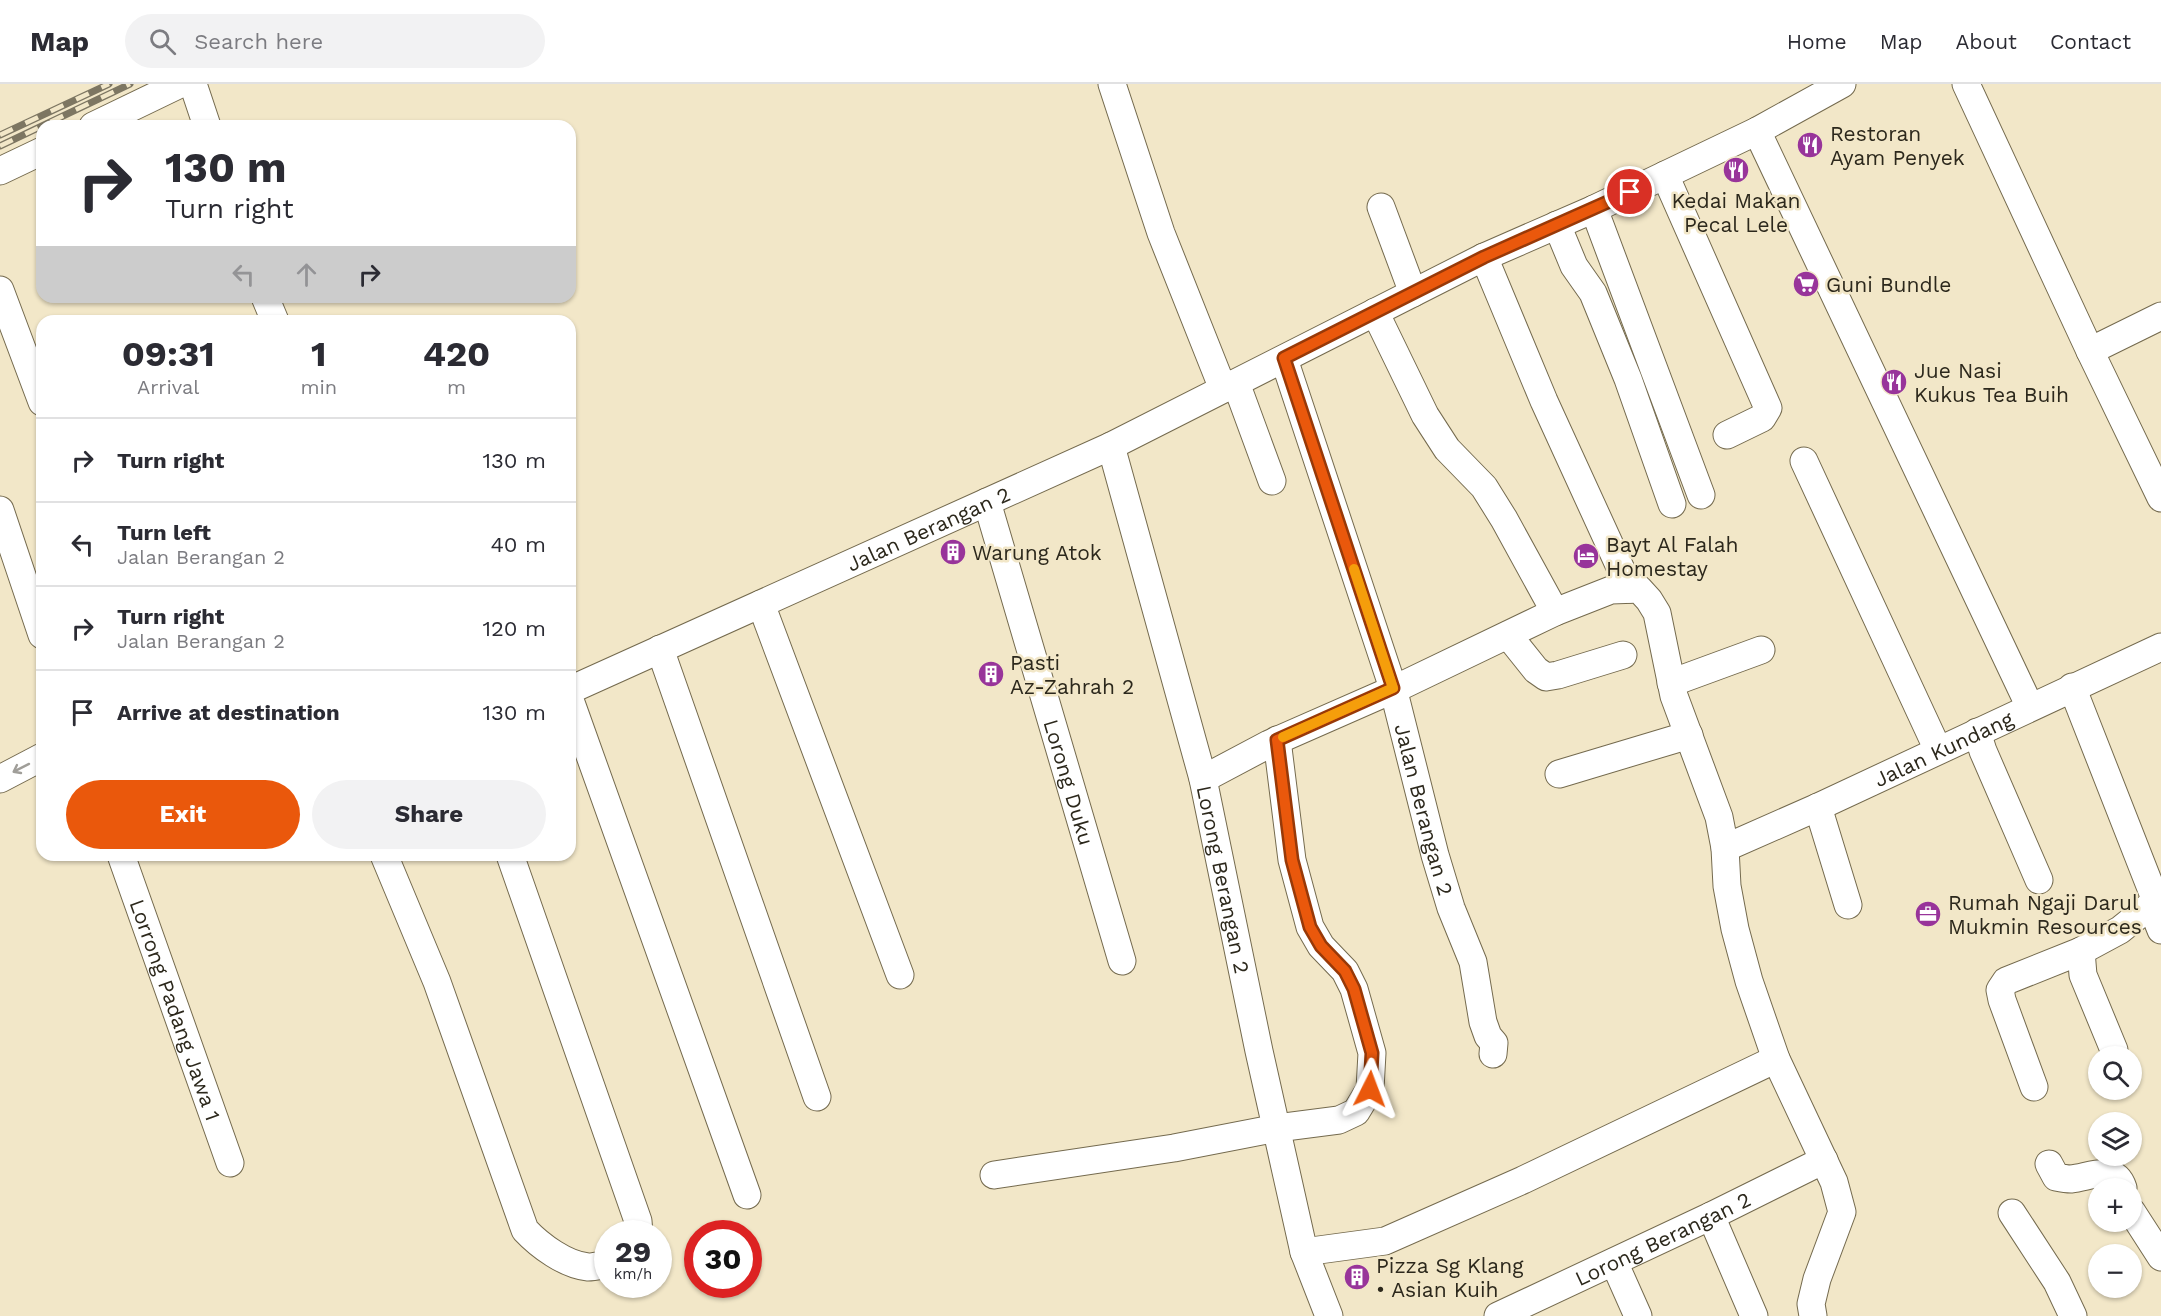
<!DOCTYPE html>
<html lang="en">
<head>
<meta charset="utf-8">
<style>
  :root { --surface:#fff; --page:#f2f2f3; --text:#2b2b33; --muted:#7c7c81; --line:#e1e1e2; --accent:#ea580c }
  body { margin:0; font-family:"Work Sans",sans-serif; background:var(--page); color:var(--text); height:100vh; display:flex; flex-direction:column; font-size:22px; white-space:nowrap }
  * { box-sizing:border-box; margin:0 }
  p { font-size:20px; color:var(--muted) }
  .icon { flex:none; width:33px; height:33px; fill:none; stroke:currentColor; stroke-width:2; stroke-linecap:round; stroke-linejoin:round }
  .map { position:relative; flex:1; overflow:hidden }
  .drawer { position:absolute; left:36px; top:231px; width:540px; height:546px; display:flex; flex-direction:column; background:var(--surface); border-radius:18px; box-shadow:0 2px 4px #0004 }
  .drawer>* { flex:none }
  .guide { position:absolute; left:36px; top:36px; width:540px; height:183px; border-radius:18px; box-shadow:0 2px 4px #0004; background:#fff; color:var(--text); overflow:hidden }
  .fabs { position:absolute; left:2088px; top:962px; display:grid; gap:12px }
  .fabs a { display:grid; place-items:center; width:54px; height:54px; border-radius:50%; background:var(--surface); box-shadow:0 2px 4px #0004; font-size:30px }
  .speed { position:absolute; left:594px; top:1136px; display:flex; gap:12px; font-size:30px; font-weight:700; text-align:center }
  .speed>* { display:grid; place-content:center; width:78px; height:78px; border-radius:50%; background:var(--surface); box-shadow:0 2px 4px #0004; line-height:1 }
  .speed small { font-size:15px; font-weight:400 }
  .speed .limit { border:9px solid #d22; background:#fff; color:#111 }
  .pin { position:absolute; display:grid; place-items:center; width:51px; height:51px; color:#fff; margin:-26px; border:3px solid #fff; border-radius:50%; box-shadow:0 2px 6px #0007 }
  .me { position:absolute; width:66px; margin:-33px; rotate:3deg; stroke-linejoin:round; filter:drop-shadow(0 0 4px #0008) }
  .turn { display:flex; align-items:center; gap:21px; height:126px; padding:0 30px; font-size:27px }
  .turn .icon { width:78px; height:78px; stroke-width:2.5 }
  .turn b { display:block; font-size:42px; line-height:51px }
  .lanes { display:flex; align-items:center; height:57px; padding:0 30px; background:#0003; justify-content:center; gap:30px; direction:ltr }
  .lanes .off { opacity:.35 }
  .eta { display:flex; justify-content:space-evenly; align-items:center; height:102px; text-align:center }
  .eta b { font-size:36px; font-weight:700; line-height:42px }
  .action { display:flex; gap:12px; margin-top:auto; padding:12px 30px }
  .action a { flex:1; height:69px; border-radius:36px; background:var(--accent); color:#fff; font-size:24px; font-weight:700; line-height:69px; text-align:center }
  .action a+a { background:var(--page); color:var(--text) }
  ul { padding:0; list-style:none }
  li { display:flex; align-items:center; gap:18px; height:84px; padding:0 30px; border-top:2px solid var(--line) }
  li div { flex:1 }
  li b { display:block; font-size:22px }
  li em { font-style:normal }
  header { display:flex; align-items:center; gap:36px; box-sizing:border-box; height:84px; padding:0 30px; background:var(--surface); border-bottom:2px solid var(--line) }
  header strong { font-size:28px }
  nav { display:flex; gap:33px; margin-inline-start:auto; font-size:21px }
  .search { width:420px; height:54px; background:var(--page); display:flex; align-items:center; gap:15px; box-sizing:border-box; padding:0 21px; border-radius:33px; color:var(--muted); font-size:22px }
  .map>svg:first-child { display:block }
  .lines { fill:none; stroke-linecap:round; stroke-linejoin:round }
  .minor-casing { stroke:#746a4e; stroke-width:29 }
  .minor { stroke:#fff; stroke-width:27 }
  .rail-casing { stroke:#7d7662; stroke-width:7 }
  .rail { stroke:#f2e7c8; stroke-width:4.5; stroke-dasharray:14; stroke-linecap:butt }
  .oneway { stroke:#a09e99 }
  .route-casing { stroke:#983908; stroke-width:15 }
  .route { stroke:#ea580c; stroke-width:10 }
  .slow { stroke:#f59e0b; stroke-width:10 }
  .labels { text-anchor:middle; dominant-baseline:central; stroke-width:5; stroke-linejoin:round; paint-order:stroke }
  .poi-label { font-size:21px; fill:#2c281c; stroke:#f2e7c8; text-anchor:start }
  .street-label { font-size:21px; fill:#2c281c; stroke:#f2e7c8 }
</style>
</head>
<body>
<header>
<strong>Map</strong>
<div class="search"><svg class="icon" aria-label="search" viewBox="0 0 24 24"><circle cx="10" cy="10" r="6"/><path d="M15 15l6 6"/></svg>Search here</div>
<nav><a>Home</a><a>Map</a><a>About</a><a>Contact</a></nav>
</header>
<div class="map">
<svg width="2161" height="1232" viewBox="0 0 2161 1232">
  <rect width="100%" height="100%" fill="#f2e7c8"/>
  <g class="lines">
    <defs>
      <g id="minor">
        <path d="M193,0L207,42"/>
        <path d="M1112,0L1161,149L1223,305"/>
        <path d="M1966,0L2090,267L2161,414"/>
        <path d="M93,42L180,0"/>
        <path d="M1757,47L2030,623"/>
        <path d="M0,87L42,67"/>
        <path d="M1665,91L1768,324L1762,334L1727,351"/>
        <path d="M1381,123L1413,209"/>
        <path d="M1594,125L1701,411"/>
        <path d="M1557,141L1574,182L1593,209L1628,295L1672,420"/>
        <path d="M1484,173L1544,317L1630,505"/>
        <path d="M0,206L42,318"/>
        <path d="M265,213L275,237"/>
        <path d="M1375,228L1425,331L1447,365L1484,403L1504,435L1555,528"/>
        <path d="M2090,267L2161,232"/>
        <path id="s1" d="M1284,275L1393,604L1435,771L1451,824L1473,878L1483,938L1488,952L1494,959L1493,970"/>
        <path d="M1236,299L1272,397"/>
        <path id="s2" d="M1111,362L1203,695L1259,967L1304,1168L1329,1232"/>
        <path d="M1804,377L1938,666"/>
        <path id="s3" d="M987,418L1122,877"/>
        <path d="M0,426L42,551"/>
        <path d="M761,520L900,891"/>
        <path d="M1508,551L1536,586L1546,593L1558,591L1623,571"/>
        <path d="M660,565L817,1013"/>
        <path d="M1671,599L1761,566"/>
        <path id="s4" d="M570,606L1111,362L1484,173L1594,125L1757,47L1842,0"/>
        <path d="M570,616L747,1111"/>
        <path d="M1977,648L1983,667L2039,796"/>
        <path d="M1559,690L1689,651"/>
        <path d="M0,695L42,673"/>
        <path d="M1203,695L1269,660L1401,602L1555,528L1611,506L1639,505L1649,516L1657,529L1674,612L1719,733L1725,764L1727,802L1735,845L1749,897L1776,975L1834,1098L1842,1128L1817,1195L1811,1220L1813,1232"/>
        <path d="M1818,723L1848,821"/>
        <path id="s5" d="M1725,764L1818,723L2161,563"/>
        <path id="s6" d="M121,771L230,1079"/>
        <path d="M384,771L437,898L525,1146C540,1162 566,1181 588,1183C594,1183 602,1181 608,1180"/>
        <path d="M510,771L638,1137L639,1149"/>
        <path d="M2151,821L2161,846"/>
        <path d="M2081,867L2083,891L2114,966"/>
        <path d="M2034,1003L2002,916L2000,906L2006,897L2081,867L2120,846L2151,821L2154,812L2072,603"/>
        <path d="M2049,1080L2056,1093C2061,1094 2066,1095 2071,1095C2090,1093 2115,1079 2123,1104"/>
        <path d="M994,1091L1174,1064L1277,1044L1339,1036L1356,1028L1370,1005L1372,969L1354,905L1345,887L1321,862L1310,843L1292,776L1277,656"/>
        <path d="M2132,1128L2161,1173"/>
        <path d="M2012,1129L2057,1198L2073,1232"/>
        <path d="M1711,1132L1754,1232"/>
        <path d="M1304,1168L1385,1157L1523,1096L1776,975"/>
        <path d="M1614,1178L1638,1232"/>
        <path id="s7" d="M1498,1232L1711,1132L1824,1076"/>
      </g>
    </defs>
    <use href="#minor" class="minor-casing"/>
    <use href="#minor" class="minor"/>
    <defs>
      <g id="rail">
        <path d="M0,51L109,0"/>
        <path d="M0,62L130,0"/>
      </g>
    </defs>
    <use href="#rail" class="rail-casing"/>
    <use href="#rail" class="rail"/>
  </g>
  <defs><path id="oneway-shaft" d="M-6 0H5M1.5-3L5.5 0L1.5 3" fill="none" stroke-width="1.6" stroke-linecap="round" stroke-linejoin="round" transform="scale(1.5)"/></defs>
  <use class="oneway" href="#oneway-shaft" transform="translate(21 684) rotate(153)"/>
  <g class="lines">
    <defs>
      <path id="route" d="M1370,1005L1372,969L1354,905L1345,887L1321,862L1310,843L1292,776L1277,656L1393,604L1284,274L1484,173L1630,108"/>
    </defs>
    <use href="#route" class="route-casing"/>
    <use href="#route" class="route"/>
    <path class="slow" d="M1283,653L1393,604L1354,485"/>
  </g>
  <defs>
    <symbol id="restaurant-disc" viewBox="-11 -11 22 22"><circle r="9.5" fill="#98349a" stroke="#f2e7c8"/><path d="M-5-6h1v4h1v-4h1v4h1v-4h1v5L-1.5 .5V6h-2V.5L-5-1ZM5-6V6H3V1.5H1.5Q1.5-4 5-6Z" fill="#fff"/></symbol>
    <symbol id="supermarket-disc" viewBox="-11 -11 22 22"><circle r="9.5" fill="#98349a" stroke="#f2e7c8"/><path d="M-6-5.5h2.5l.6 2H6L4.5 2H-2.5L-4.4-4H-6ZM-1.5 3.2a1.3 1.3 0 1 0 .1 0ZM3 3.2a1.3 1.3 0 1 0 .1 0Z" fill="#fff"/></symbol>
    <symbol id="building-disc" viewBox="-11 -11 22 22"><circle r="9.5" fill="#98349a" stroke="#f2e7c8"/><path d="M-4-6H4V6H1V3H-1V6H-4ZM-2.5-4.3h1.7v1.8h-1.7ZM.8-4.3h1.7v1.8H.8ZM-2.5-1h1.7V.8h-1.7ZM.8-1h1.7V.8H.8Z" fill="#fff"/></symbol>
    <symbol id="hotel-disc" viewBox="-11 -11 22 22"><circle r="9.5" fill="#98349a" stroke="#f2e7c8"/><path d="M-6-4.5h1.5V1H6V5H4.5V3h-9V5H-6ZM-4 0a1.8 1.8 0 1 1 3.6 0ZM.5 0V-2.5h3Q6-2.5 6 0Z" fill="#fff"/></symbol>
    <symbol id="office-disc" viewBox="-11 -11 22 22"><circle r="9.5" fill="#98349a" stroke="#f2e7c8"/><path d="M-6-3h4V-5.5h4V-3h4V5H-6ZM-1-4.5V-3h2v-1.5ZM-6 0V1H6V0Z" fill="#fff"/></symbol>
  </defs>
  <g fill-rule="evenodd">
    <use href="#restaurant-disc" x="1795" y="46" width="30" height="30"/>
    <use href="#restaurant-disc" x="1721" y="71" width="30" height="30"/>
    <use href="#supermarket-disc" x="1791" y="185" width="30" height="30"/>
    <use href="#restaurant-disc" x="1879" y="283" width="30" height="30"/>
    <use href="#building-disc" x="938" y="453" width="30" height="30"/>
    <use href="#hotel-disc" x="1571" y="457" width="30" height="30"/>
    <use href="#building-disc" x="976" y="575" width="30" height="30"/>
    <use href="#office-disc" x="1913" y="815" width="30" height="30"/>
    <use href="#building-disc" x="1342" y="1178" width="30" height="30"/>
  </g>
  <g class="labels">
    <g class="poi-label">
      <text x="1830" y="49">Restoran<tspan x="1830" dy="24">Ayam Penyek</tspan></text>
      <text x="1736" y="116" text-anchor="middle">Kedai Makan<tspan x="1736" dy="24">Pecal Lele</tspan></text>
      <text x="1826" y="200">Guni Bundle</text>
      <text x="1914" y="286">Jue Nasi<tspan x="1914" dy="24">Kukus Tea Buih</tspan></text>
      <text x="1606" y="460">Bayt Al Falah<tspan x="1606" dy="24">Homestay</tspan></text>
      <text x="972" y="468">Warung Atok</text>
      <text x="1010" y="578">Pasti<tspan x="1010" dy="24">Az-Zahrah 2</tspan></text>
      <text x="1948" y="818">Rumah Ngaji Darul<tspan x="1948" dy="24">Mukmin Resources</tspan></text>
      <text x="1376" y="1181">Pizza Sg Klang<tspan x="1376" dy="24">• Asian Kuih</tspan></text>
    </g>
    <g class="street-label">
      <text stroke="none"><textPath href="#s4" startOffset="393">Jalan Berangan 2</textPath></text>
      <text stroke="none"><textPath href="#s5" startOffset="240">Jalan Kundang</textPath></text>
      <text stroke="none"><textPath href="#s3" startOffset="292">Lorong Duku</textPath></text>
      <text stroke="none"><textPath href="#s1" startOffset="472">Jalan Berangan 2</textPath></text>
      <text stroke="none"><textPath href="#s2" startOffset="448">Lorong Berangan 2</textPath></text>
      <text stroke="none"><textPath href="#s6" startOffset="164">Lorrong Padang Jawa 1</textPath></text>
      <text stroke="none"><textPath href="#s7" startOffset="182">Lorong Berangan 2</textPath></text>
    </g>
  </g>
</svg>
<div class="fabs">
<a><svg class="icon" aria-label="search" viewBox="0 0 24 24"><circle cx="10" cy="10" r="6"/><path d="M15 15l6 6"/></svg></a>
<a><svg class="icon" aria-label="layers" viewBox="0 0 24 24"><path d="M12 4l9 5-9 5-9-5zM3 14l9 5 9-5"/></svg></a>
<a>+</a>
<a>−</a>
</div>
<div class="speed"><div>29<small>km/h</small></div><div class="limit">30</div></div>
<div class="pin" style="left:1630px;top:108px;background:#d93025"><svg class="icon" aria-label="arrive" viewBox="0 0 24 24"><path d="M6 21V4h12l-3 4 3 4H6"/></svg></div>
<svg class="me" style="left:1370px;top:1005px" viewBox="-20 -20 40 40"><path d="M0-17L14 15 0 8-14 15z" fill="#ea580c" stroke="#fff" stroke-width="4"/></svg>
<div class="guide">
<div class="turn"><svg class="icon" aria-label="right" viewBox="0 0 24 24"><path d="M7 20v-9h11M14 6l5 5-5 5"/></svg><div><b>130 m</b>Turn right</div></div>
<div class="lanes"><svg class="icon off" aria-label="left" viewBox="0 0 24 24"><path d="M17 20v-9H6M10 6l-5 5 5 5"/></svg><svg class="icon off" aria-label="ahead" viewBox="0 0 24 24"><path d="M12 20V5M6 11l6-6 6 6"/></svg><svg class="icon" aria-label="right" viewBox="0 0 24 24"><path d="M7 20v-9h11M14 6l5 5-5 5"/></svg></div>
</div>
<section class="drawer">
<div class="eta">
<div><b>09:31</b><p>Arrival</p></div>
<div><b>1</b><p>min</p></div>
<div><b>420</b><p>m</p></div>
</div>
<ul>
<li><svg class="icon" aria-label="right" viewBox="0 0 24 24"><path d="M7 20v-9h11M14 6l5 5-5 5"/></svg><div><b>Turn right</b></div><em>130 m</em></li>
<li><svg class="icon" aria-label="left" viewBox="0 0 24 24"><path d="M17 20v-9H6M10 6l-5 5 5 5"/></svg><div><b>Turn left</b><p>Jalan Berangan 2</p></div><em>40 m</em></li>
<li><svg class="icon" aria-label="right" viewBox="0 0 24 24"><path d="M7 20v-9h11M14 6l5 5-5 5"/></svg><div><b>Turn right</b><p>Jalan Berangan 2</p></div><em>120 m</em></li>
<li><svg class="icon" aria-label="arrive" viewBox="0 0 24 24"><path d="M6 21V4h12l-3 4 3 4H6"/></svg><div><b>Arrive at destination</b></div><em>130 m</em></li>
</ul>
<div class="action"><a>Exit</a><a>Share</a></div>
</section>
</div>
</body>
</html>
